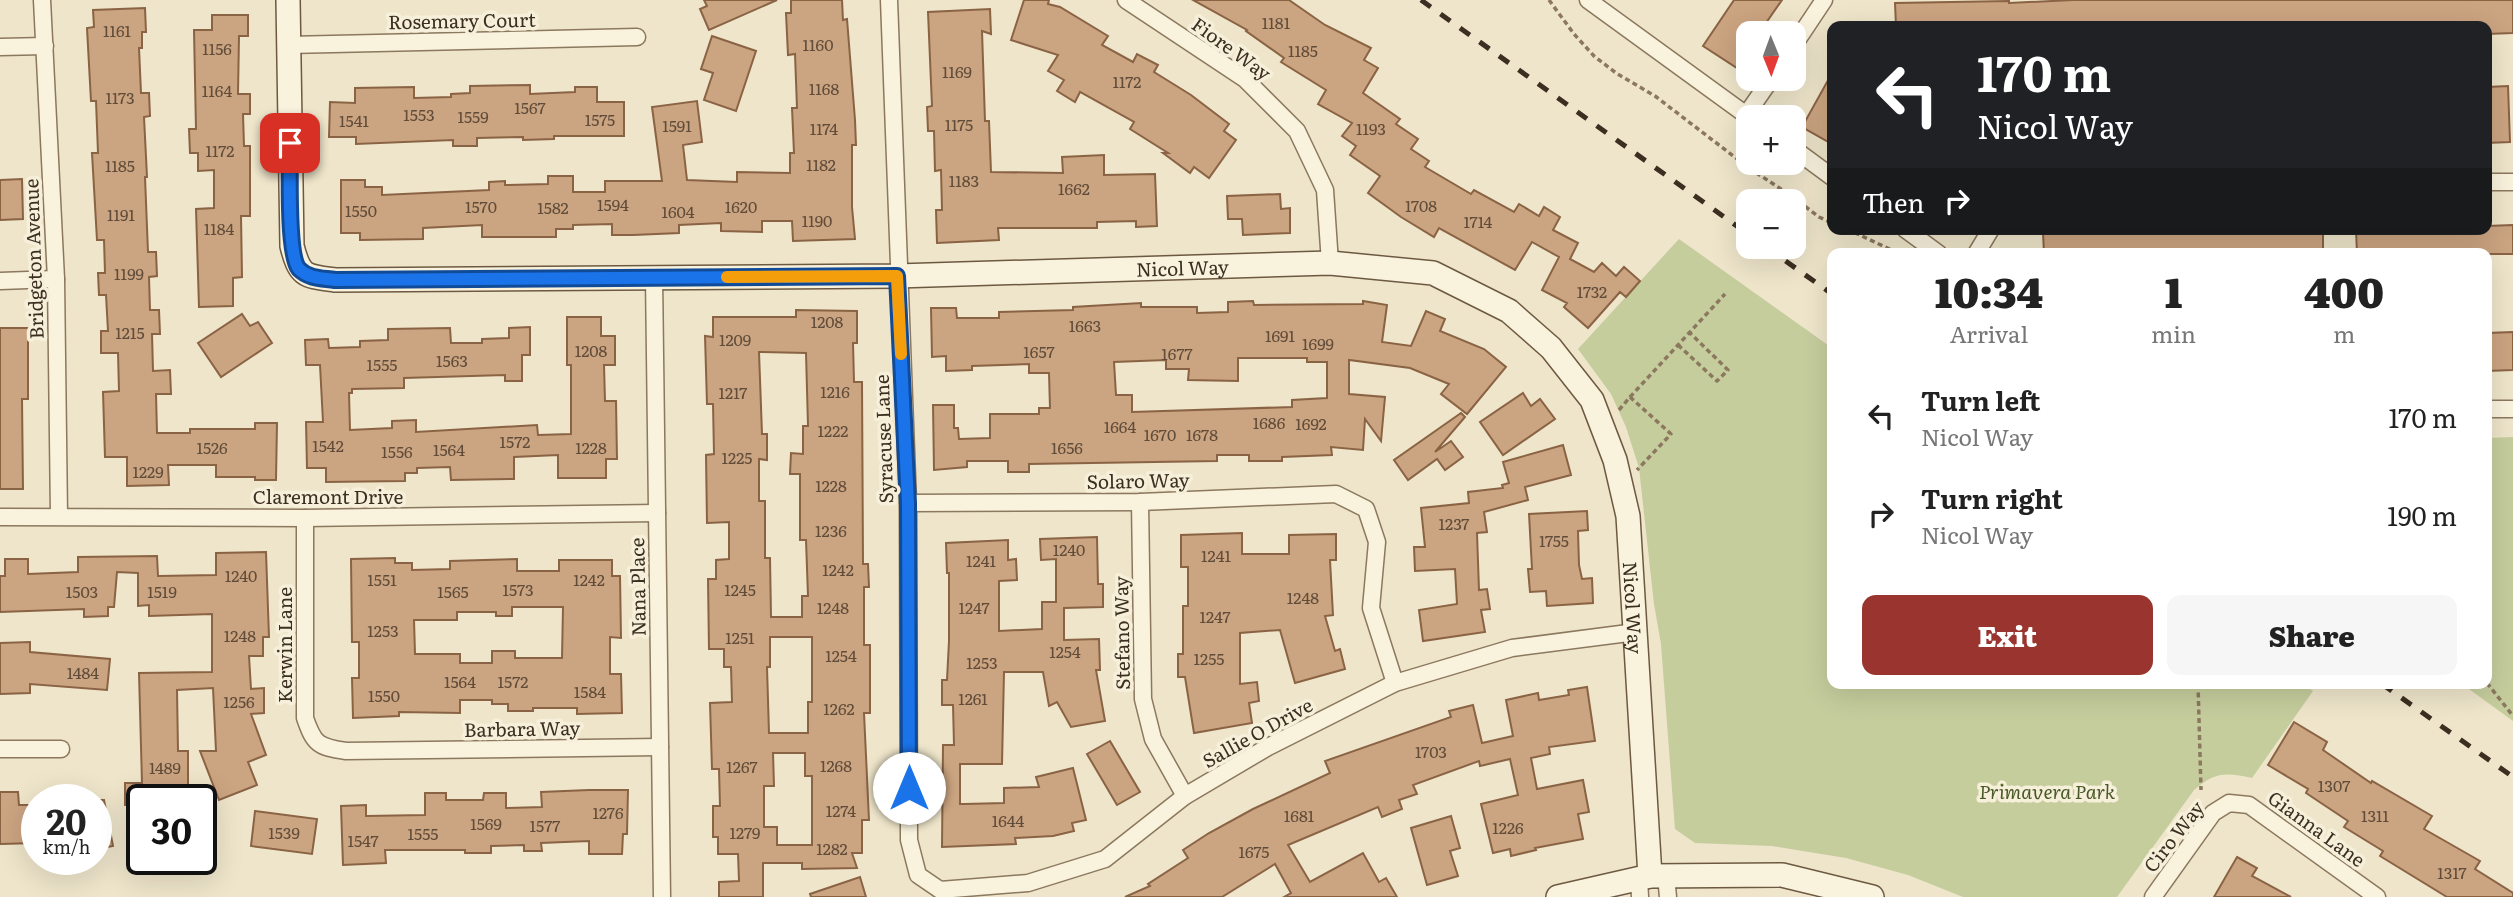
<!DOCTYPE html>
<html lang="en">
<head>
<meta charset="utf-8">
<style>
  :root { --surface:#fff; --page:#f6f6f6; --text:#222; --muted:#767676; --accent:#99342f }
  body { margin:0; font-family:Literata,serif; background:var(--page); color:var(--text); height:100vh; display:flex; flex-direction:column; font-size:26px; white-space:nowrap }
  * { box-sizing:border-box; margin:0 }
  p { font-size:23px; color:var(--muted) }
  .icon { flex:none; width:38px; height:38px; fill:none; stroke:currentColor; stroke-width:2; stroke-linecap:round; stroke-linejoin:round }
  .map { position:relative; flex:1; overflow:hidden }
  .details { position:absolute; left:1827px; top:248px; width:665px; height:441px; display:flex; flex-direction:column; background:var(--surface); border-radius:14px; box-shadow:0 7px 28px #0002 }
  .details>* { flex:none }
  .hud { position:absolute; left:1827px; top:21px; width:665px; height:214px; border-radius:14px; box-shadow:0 7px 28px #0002; background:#202124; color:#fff; overflow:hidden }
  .needle { width:46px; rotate:179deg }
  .fabs { position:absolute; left:1736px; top:21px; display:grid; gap:14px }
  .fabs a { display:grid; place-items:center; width:70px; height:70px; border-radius:14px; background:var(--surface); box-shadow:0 7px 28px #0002; font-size:35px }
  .speed { position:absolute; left:21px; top:784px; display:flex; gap:14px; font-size:35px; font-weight:700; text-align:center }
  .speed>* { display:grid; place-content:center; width:91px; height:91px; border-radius:50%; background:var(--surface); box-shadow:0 7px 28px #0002; line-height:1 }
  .speed small { font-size:18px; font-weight:400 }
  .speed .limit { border:4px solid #111; border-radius:10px; background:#fff; color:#111 }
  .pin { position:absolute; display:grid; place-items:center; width:60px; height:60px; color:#fff; margin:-30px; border-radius:14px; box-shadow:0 4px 10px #0006 }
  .me { position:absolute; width:77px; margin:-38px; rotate:0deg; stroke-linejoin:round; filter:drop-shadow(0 0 5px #0008) }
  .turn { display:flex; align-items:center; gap:24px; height:147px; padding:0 35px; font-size:32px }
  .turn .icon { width:91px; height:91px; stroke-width:2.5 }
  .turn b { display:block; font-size:49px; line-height:60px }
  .then { display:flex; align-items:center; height:66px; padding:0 35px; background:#0003; gap:14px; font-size:26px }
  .eta { display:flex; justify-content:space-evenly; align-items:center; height:119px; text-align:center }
  .eta b { font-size:42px; font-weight:800; line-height:49px }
  .action { display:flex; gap:14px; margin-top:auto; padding:14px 35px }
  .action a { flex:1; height:80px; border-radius:14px; background:var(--accent); color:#fff; font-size:28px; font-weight:800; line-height:80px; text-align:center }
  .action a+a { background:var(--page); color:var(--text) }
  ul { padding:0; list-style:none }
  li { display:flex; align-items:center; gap:21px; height:98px; padding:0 35px }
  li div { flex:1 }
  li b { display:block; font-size:26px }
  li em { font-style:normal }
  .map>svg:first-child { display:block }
  .green { fill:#c5cd9d }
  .building { fill:#cba481; stroke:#8a6344; stroke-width:2; fill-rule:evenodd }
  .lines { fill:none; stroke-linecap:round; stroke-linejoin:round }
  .street-casing { stroke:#8b785e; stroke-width:19 }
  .secondary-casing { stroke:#6d5941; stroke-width:26 }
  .path { stroke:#8b785e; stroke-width:3.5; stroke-dasharray:5 3.5; stroke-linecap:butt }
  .street { stroke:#f9f2dd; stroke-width:16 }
  .secondary { stroke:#f9f2dd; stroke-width:23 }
  .rail { stroke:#3c2f21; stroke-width:5; stroke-dasharray:12 12; stroke-linecap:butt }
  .route-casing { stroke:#114b97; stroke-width:18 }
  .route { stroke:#1a73e8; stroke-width:12 }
  .slow { stroke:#f59e0b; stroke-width:12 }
  .labels { text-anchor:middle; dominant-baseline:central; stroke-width:7; stroke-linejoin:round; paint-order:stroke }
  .number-label { font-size:16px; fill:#604c39 }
  .street-label { font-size:19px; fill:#3c2f21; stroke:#f6efd9 }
  .park-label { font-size:19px; font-style:italic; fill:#495828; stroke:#f6efd9 }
</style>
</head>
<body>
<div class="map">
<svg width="2513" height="897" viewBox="0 0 2513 897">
  <rect width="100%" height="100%" fill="#eee5ca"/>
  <g class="green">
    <path d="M1679,239L1832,348V684H2303L2313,691L2252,778C2226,772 2214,772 2194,790L2117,897H1963L1908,875L1846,858L1772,846L1695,843L1675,829L1661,644L1654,604L1639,468L1626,427L1611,394L1578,349Z"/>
    <path d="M2513,437V721L2462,684H2487V438Z"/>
  </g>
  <g class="building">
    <path d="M704,0H777L709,30L700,9L707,6Z"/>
    <path d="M791,0H842L843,20L847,19L855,120L856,145H852V207L855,239L793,241L792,221H762V232L721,231V223L679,225V233L633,235H612V224L573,225V229H556V237H482V225L423,228V239L360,240V233H341V180H365V187H382V195L489,190V182L505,181V185L548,184V176H573V192H605V181H662L652,107L697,101L702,142L683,145L687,180L737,182V172L790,173V153H794L792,108H797L795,54L788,55L786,13H791Z"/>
    <path d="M1024,0H1049L1048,4L1060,7L1108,36L1102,45L1133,62L1137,54L1158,65L1154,72L1191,95L1229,124L1224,131L1236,140L1209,178L1194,167L1190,173L1163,153H1168L1130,129L1134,122L1080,92L1075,102L1057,91L1064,80L1048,71L1058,55L1011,40Z"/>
    <path d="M1193,0H1289L1325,25L1371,48L1364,60L1378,68L1363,93L1400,119L1396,124L1418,139L1411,149L1429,161L1425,167L1471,194L1474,190L1514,212L1519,204L1539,216L1544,207L1560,217L1553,230L1578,243L1570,259L1594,272L1602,263L1616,276L1624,267L1640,281L1626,297L1620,292L1588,328L1564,307L1567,303L1542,290L1559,257L1532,242L1515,270L1439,228L1434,237L1401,217L1368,193L1380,176L1350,155L1356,146L1342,136L1352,123L1318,104L1326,90L1281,62L1284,58L1246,31L1247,30Z"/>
    <path d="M1734,0H1782L1759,33H1748V51L1737,68L1703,46Z"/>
    <path d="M2073,0H2513V33L2487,34V26H1971V23H1935V26H1896L1895,3L2009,1V3Z"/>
    <path d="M145,8L146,32H142V48H139L141,93H149L150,116L144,117L147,177H145L148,252H156L157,276L149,277L150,310H159L160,334H152L153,371L170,370L171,394H156L157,433H190V429H255V423H277L276,480H255V477H216V465H168L169,485L127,486V457H105L103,392L119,391L118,353H101V331H108L106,295H99L98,273H105L104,240H97L92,153H98L96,101H91L87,28L94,27L93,10Z"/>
    <path d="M990,9L991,34L982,31L985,121H989L991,172L1063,173L1062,157L1104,155V175L1155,174L1157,226L1136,227V221L1097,222V228H998L999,240L937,243L936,210H942L941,170L935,171L934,131H928L927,107L932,106L928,12Z"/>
    <path d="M212,15H248V36H239L238,94H250V114H243L244,146H250V216H241L242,277L233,278V306L199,307L196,209L214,208V170L198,171V153H190L189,129H196L194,30H212Z"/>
    <path d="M712,36L756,51L736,111L704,100L713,73L701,69Z"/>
    <path d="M1832,73V144L1802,127Z"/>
    <path d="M530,85V94L575,92V87H597V102H624V136H554V139L523,140V137L477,138V146H453V140L356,144V137H329L330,102L355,103V88L414,87V98L451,97V94L470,93V86Z"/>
    <path d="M2508,86L2510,142L2487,143V87Z"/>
    <path d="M22,179L23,219L0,220V180Z"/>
    <path d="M1280,194L1281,209L1290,208V233L1243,235L1242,219H1228L1227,196Z"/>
    <path d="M2513,225V254H2357L2356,229H2487V226Z"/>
    <path d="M2263,229H2323V254H2044L2043,232L2083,230V234L2165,231V230Z"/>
    <path d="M1253,301L1254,305L1363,304V301L1387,305L1382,342L1411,346L1426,311L1445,319L1440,331L1484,349L1506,367L1467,414L1441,394L1449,384L1410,368L1349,360V394L1385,397L1381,441L1365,419L1363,450L1331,447L1332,455L1282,457V461H1249V455H1217V461L1029,464V472H1008V461H967V467L934,470L933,405H954V428H958L959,439L990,438V414H1039V408H1050L1049,373H1029V364L972,366V370L946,371V356L932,357L931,308H956L957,318H999V312L1073,310V307L1141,303V307H1197V313L1228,312V302ZM1238,358H1307V362H1327V398L1292,400V407L1132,412V395H1116L1114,362L1166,360V369H1189L1188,380L1238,381Z"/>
    <path d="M796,310L857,311V343H853L854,382H862L863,564H868L869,587H864V645H870V713H864L869,820H862V853H852L857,868L802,869V863H763V897H719V882L739,881L738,854H718V837H713V806H720L719,769H712L710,703L732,702L731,667H724V649H709L708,579H716V560L729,559V522L707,523L706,455L714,454L713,404H707L705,336L713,337V317H796ZM759,352L806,353L808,426H803V454L791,453L790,474H800V540H806L808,596H802V617H771L770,558H765V501H759V459L767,460V434H762ZM770,637H812V702H808V733H769L767,667H770ZM773,753H805V776H812V845H777V827H764V786H774Z"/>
    <path d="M242,314L250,326L258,322L272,343L221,377L198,343Z"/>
    <path d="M567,317H601V336H615V365H604L605,401H616L617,459H606V478H558V455L514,457V479L451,480L450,467L417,468V473H405V481L326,482V468H307L306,422H323L320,365H306L305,340L328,339L329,348L360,347V341L388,340V329L450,328L451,343H482V339L509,338V328L530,327V355H522V381H505V375L404,378V388L352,389V393H349L350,430L392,428V421L416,420V432L537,425L538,435L571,434V365H567Z"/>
    <path d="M0,328H28V399H22L23,489H0Z"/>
    <path d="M2513,332V370L2487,371V333Z"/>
    <path d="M1523,393L1531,406L1540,399L1555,419L1503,455L1480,422Z"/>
    <path d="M1461,413L1465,417L1435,452L1451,441L1463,457L1445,470L1437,459L1408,480L1394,460Z"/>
    <path d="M1563,445L1571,475L1525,487L1528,500L1484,512L1487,532L1477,533L1479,590L1487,589L1490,609L1481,610L1485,632L1423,641L1419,610L1457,604L1455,569L1415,571L1414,547H1425L1421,508L1469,503L1468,492L1503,488L1502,485L1509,483L1503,462Z"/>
    <path d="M1587,511L1588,530L1578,531L1579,565L1582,579L1592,578L1593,603L1547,606L1546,591L1530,592L1528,569H1532L1529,514Z"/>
    <path d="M1242,533V554H1289V535L1336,534V560H1330L1333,615L1325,616L1335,651L1340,649L1345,669L1295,683L1280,630L1240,633V684L1257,682L1259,701L1249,703L1252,723L1194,733L1185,677H1178V654H1183V606H1188V567H1181V535Z"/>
    <path d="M1097,537L1098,584H1103V607L1064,608V640L1099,639L1100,670H1096L1105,721L1071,727L1057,702L1049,706L1043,672H1004L1002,764H960V804H965L1004,803V788L1039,787L1036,777L1073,768L1086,820L1072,823L1074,831L1053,836L1015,838L1016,844L942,847L943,745H954L953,705H942V680H947L949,641V573H947L946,543L1008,540V560L1016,559L1017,580L999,581V631L1042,629V602H1056V559L1041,560L1040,539Z"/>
    <path d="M266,552L269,637H263V656H249L251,689L264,688V713L251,714L266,755L248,762L257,785L219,800L200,751H216L213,688L177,690L178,751H188V791L174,792V800H142V805H125V783H142L139,673L212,672V614L149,616V605L138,606V573L117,572L114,607H108V616L84,617V609L0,612V576H5V559H28V574L78,572V557L157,556L158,576L216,575V553Z"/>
    <path d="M395,558V563H412V570L450,569V561L517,559V571H559V560H612V576H620L621,638L610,637V674H621L622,713L577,714V708H533V711H508V704H492V700H460V713L399,712V716L353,718L352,678H359V642H352L351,559ZM512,607H563L562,658H515V651H492V663H460V654H415L414,620H457V612H496V616H512Z"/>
    <path d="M30,642V652L110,659L107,690L30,684V693L0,694V643Z"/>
    <path d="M1587,687L1595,741L1549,747L1550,754L1531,758L1537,789L1583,780L1589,812L1578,814L1583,839L1535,848L1536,850L1511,856L1510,849L1493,853L1481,804L1518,795L1510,759L1480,766L1479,761L1413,785L1417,794L1399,800L1402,809L1382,817L1378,807L1288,845L1310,882L1363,853L1379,882L1386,878L1397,897H1284L1291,893L1275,864L1222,897H1125L1150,886L1148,884L1188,858L1183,850L1209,833L1253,809L1330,773L1325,761L1451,717L1449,711L1473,705L1482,743L1513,736L1506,700L1538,693L1539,700L1569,695L1568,690Z"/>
    <path d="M2294,722L2327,742L2323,750L2371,783L2372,781L2432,816L2424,829L2480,861L2475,869L2513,893V897H2447L2380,856L2383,851L2344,827L2348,821L2306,793L2308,789L2268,765Z"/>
    <path d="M1110,741L1140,792L1117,805L1087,754Z"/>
    <path d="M589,790H628L627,834H623L622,854H589V841L541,843L542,851H524V845L491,846V853H465V850H385L386,863L343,865L341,806L366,805V816L425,815V793H446V800H483L484,793H506V808L542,807L541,792Z"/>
    <path d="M0,792H18L19,805H37V843L0,844Z"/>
    <path d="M96,800H104L113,846L96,849Z"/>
    <path d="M255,811L317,819L312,854L251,846Z"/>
    <path d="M1451,816L1460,848L1450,851L1458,876L1427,885L1411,828Z"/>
    <path d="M2237,857L2257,868L2252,876L2291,897H2214Z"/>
    <path d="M860,877L866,897H811L810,894Z"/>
  </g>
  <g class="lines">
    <defs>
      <g id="street">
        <path d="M42,0L56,279L59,516"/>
        <path d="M889,0L908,503L909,840L918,875L940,890L1028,883L1105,859L1185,796L1268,747L1395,683L1512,648L1636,632"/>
        <path d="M1126,0L1245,79L1297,131L1325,190L1330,263"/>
        <path d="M1588,0L1749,117"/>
        <path d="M288,45L637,37"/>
        <path d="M1794,45L1824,0"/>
        <path d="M0,47L45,46"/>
        <path d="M1746,115L1771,79"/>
        <path d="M1794,149L1832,177"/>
        <path d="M2487,182H2513"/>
        <path d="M1905,229L1939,254"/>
        <path d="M1976,254L1991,229"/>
        <path d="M654,277L662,897"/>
        <path d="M0,281L56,279"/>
        <path d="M2487,409H2513"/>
        <path d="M1140,502L1143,699L1153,739L1185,796"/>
        <path d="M908,503L1140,502L1336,494L1366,509L1377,542L1371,608L1395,683"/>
        <path d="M0,517L305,518L657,513"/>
        <path d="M305,518V718C314,744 318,747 346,751L660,747"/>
        <path d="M0,749H61"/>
        <path d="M1666,876L1668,897"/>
        <path d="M1639,878L1640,897"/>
        <path d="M2153,897L2213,813L2229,803L2249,805L2377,897"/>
      </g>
      <g id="secondary">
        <path id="s1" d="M288,0L292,246C300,277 305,276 335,280L897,276L1330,263L1433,273L1509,311L1551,348L1592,400L1615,460L1628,516L1650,876"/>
        <path d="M1558,897L1650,876L1782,875L1872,897"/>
      </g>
    </defs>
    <use href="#street" class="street-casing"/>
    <use href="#secondary" class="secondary-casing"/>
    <g class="path">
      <path d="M1549,0L1574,34L1594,56L1616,73L1655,96L1749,168L1790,195L1819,217L1832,223"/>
      <path d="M1847,229L1900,254"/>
      <path d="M1678,345L1717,381L1728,370L1690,333"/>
      <path d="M1630,397L1725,294"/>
      <path d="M1619,410L1630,397L1671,434L1637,470"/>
      <path d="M2487,683L2513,716"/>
      <path d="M2198,684L2201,790"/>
    </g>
    <use href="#street" class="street"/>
    <use href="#secondary" class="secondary"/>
    <g class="rail">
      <path d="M1421,0L1748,234"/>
      <path d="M1766,247L1832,294"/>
      <path d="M2382,684L2513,777"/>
    </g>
  </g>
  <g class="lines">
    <defs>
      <path id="route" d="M290,143C290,165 287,255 299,269C309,279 322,278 335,280L897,276L908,503L909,788"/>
    </defs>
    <use href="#route" class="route-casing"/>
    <use href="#route" class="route"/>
    <path class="slow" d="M727,277L897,276L901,354"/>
  </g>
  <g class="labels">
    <g class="number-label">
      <text x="1276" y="22">1181</text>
      <text x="117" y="30">1161</text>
      <text x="818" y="44">1160</text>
      <text x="217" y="48">1156</text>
      <text x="1303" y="50">1185</text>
      <text x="957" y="71">1169</text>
      <text x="1127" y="81">1172</text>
      <text x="824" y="88">1168</text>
      <text x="217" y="90">1164</text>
      <text x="120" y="97">1173</text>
      <text x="530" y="107">1567</text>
      <text x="419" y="114">1553</text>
      <text x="473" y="116">1559</text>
      <text x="600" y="119">1575</text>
      <text x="354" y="120">1541</text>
      <text x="959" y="124">1175</text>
      <text x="677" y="125">1591</text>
      <text x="824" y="128">1174</text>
      <text x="1371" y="128">1193</text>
      <text x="220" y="150">1172</text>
      <text x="821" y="164">1182</text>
      <text x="120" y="165">1185</text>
      <text x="964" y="180">1183</text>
      <text x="1074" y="188">1662</text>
      <text x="613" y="204">1594</text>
      <text x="1421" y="205">1708</text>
      <text x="481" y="206">1570</text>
      <text x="741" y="206">1620</text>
      <text x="553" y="207">1582</text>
      <text x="361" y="210">1550</text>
      <text x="678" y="211">1604</text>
      <text x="121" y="214">1191</text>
      <text x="817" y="220">1190</text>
      <text x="1478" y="221">1714</text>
      <text x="219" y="228">1184</text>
      <text x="129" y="273">1199</text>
      <text x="1592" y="291">1732</text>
      <text x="827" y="321">1208</text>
      <text x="1085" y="325">1663</text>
      <text x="130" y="332">1215</text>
      <text x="1280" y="335">1691</text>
      <text x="735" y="339">1209</text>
      <text x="1318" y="343">1699</text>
      <text x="591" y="350">1208</text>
      <text x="1039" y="351">1657</text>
      <text x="1177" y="353">1677</text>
      <text x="452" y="360">1563</text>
      <text x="382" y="364">1555</text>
      <text x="835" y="391">1216</text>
      <text x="733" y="392">1217</text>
      <text x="1269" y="422">1686</text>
      <text x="1311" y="423">1692</text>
      <text x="1120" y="426">1664</text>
      <text x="833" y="430">1222</text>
      <text x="1160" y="434">1670</text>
      <text x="1202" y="434">1678</text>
      <text x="515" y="441">1572</text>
      <text x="328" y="445">1542</text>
      <text x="212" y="447">1526</text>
      <text x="591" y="447">1228</text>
      <text x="1067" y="447">1656</text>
      <text x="449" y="449">1564</text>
      <text x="397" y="451">1556</text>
      <text x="737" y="457">1225</text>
      <text x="148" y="471">1229</text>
      <text x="831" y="485">1228</text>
      <text x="1454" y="523">1237</text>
      <text x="831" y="530">1236</text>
      <text x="1554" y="540">1755</text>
      <text x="1069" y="549">1240</text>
      <text x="1216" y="555">1241</text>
      <text x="981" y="560">1241</text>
      <text x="838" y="569">1242</text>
      <text x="241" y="575">1240</text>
      <text x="382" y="579">1551</text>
      <text x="589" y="579">1242</text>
      <text x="518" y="589">1573</text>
      <text x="740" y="589">1245</text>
      <text x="82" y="591">1503</text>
      <text x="162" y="591">1519</text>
      <text x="453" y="591">1565</text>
      <text x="1303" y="597">1248</text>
      <text x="833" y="607">1248</text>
      <text x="974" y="607">1247</text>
      <text x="1215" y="616">1247</text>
      <text x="383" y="630">1253</text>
      <text x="240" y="635">1248</text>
      <text x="740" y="637">1251</text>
      <text x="1065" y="651">1254</text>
      <text x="841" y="655">1254</text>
      <text x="1209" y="658">1255</text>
      <text x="982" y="662">1253</text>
      <text x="83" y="672">1484</text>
      <text x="460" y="681">1564</text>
      <text x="513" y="681">1572</text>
      <text x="590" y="691">1584</text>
      <text x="384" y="695">1550</text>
      <text x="973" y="698">1261</text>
      <text x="239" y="701">1256</text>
      <text x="839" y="708">1262</text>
      <text x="1431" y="751">1703</text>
      <text x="836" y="765">1268</text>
      <text x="742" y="766">1267</text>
      <text x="165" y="767">1489</text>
      <text x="2334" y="785">1307</text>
      <text x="841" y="810">1274</text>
      <text x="608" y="812">1276</text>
      <text x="1299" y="815">1681</text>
      <text x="2375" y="815">1311</text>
      <text x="1008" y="820">1644</text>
      <text x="486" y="823">1569</text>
      <text x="545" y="825">1577</text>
      <text x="1508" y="827">1226</text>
      <text x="284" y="832">1539</text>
      <text x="745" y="832">1279</text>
      <text x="423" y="833">1555</text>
      <text x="363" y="840">1547</text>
      <text x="832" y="848">1282</text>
      <text x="1254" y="851">1675</text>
      <text x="2452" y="872">1317</text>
    </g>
    <g class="street-label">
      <text transform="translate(462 20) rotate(-1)">Rosemary Court</text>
      <text transform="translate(1232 48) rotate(36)">Fiore Way</text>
      <text transform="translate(33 259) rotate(-92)">Bridgeton Avenue</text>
      <text stroke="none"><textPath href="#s1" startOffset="1155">Nicol Way</textPath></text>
      <text transform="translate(883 439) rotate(-92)">Syracuse Lane</text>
      <text transform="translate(1138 480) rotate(-1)">Solaro Way</text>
      <text x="328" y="496">Claremont Drive</text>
      <text transform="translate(637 587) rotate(-91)">Nana Place</text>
      <text stroke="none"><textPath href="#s1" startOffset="1827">Nicol Way</textPath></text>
      <text transform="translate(1121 633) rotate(-91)">Stefano Way</text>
      <text transform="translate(284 645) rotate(-90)">Kerwin Lane</text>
      <text transform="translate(522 728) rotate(-1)">Barbara Way</text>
      <text transform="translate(1257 732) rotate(-29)">Sallie O Drive</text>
      <text transform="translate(2317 828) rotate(36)">Gianna Lane</text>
      <text transform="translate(2173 836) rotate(-52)">Ciro Way</text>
    </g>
    <g class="park-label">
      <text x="2047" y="791">Primavera Park</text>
    </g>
  </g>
</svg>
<div class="fabs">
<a><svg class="needle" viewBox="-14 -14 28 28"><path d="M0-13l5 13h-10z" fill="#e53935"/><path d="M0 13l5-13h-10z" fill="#767676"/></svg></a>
<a>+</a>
<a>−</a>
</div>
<div class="speed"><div>20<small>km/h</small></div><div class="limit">30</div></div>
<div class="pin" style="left:290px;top:143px;background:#d93025"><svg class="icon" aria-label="arrive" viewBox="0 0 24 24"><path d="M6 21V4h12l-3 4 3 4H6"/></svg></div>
<svg class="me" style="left:909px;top:788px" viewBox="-20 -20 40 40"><circle r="19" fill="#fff"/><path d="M0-13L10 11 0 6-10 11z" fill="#1a73e8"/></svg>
<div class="hud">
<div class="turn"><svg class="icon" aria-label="left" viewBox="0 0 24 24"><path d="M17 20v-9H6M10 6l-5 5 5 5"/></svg><div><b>170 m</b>Nicol Way</div></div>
<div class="then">Then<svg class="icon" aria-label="right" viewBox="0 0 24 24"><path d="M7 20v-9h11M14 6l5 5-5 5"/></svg></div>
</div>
<section class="details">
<div class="eta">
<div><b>10:34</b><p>Arrival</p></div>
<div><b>1</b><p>min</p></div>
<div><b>400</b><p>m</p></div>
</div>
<ul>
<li><svg class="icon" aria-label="left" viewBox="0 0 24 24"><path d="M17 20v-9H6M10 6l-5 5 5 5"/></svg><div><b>Turn left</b><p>Nicol Way</p></div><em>170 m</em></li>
<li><svg class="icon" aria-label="right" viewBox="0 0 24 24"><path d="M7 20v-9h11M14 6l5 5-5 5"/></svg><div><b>Turn right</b><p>Nicol Way</p></div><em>190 m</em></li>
</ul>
<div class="action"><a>Exit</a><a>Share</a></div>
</section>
</div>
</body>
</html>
